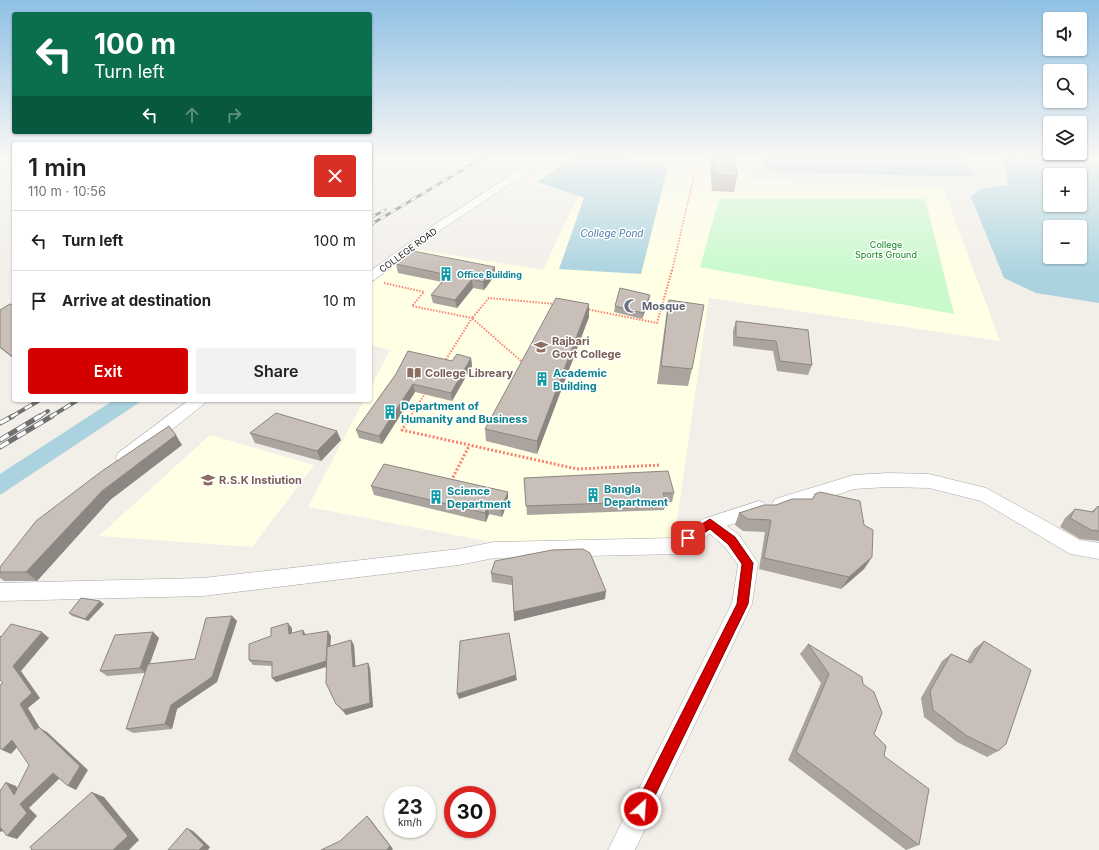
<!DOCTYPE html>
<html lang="en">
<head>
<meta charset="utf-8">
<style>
  :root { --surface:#fff; --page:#f2f2f2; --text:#202124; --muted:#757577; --line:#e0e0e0; --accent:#d40000 }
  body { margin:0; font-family:Inter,sans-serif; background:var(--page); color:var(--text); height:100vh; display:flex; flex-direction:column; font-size:15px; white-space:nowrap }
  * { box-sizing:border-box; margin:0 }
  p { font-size:13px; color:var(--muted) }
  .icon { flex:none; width:22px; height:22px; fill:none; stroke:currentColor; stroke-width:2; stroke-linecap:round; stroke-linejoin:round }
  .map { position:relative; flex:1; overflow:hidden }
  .sheet { position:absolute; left:12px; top:142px; width:360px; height:260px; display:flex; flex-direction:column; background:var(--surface); border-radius:4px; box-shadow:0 1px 3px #0004 }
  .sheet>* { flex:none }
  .guide { position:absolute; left:12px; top:12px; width:360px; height:122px; border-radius:4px; box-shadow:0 1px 3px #0004; background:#0b6e4f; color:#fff; overflow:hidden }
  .tools { position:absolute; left:1043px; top:12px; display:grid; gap:8px }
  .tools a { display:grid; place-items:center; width:44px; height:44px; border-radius:4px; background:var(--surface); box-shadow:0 1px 3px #0004; font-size:20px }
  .speed { position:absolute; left:384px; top:786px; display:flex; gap:8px; font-size:20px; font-weight:700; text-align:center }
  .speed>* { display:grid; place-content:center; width:52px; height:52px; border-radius:50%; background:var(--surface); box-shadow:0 1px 3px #0004; line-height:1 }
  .speed small { font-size:10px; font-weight:400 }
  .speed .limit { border:6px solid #d22; background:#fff; color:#111 }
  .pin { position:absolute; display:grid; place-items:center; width:34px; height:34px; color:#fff; margin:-17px; border-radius:8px; box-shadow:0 2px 6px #0006 }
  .me { position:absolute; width:44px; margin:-22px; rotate:26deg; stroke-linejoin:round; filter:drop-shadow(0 0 3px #0008) }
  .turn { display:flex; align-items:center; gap:14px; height:84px; padding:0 16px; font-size:18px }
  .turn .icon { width:52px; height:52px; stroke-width:2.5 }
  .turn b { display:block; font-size:28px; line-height:34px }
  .lanes { display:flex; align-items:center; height:38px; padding:0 16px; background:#0003; justify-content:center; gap:20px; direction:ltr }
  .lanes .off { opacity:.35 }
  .round { display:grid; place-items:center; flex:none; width:42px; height:42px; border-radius:4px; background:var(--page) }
  .overview { display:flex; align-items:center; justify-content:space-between; height:68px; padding:0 16px }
  h1 { font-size:24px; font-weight:600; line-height:30px }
  .primary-button { display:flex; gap:8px; margin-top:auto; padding:8px 16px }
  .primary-button a { flex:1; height:46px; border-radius:4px; background:var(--accent); color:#fff; font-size:16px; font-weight:600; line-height:46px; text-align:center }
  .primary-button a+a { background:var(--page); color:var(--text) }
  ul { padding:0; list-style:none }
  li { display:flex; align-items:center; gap:12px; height:60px; padding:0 16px; border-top:1px solid var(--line) }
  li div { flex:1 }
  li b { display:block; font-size:15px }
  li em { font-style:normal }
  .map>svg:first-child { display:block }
  .education { fill:#ffffe5 }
  .park { fill:#c8facc }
  .water { fill:#aad3df; fill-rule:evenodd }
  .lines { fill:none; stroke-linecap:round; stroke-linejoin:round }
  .street-casing { stroke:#a9a9a9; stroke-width:1 }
  .path-far2 { stroke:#fa8072; stroke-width:1.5; stroke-dasharray:1.5 1.5; stroke-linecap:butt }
  .path-far1 { stroke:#fa8072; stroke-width:2; stroke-dasharray:1.5 1.5; stroke-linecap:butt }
  .path { stroke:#fa8072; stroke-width:3; stroke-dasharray:2 2; stroke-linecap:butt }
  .street { fill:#fff; fill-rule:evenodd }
  .rail-far2-casing { stroke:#707070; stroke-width:3 }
  .rail-far1-casing { stroke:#707070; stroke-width:4 }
  .rail-casing { stroke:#707070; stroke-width:5 }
  .rail-far2 { stroke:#fff; stroke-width:2; stroke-dasharray:6; stroke-linecap:butt }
  .rail-far1 { stroke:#fff; stroke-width:2.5; stroke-dasharray:8; stroke-linecap:butt }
  .rail { stroke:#fff; stroke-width:3.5; stroke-dasharray:10; stroke-linecap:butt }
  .wall { fill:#aba49e }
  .shaded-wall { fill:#8b8681 }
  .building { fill:#c7bfb8; stroke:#8b8681 }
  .route { fill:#d40000; stroke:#8a0000 }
  .labels { text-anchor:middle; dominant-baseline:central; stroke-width:3; stroke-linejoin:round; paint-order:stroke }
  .far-park-label { font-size:9px; fill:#0c8416; stroke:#fff }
  .far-street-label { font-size:9px; fill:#222; stroke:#fff }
  .far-culture-label { font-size:9px; font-weight:bold; fill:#0d838f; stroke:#fff; text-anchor:start }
  .far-water-label { font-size:10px; font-style:italic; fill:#4a7aab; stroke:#fff }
  .worship-label { font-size:11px; font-weight:bold; fill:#5b616d; stroke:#fff; text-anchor:start }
  .education-label { font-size:11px; font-weight:bold; fill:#785e54; stroke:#fff; text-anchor:start }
  .culture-label { font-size:11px; font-weight:bold; fill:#0d838f; stroke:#fff; text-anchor:start }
</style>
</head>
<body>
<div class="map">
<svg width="1099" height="850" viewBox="0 0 1099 850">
  <rect width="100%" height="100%" fill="#f2efe9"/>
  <g class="education">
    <path d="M565,157H703L738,160L750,180L943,188L1000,341L709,298L674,541L492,542L308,507L364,400H370V389L390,350L370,345V285L415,249L543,270L578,196L527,182Z"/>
    <path d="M210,435L314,465L252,547L99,536Z"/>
  </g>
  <path class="park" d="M719,199H925L954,314L700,267Z"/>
  <g class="water">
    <path d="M573,157H617L668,166L641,274L559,269L584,198L537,182Z"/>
    <path d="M759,157H960L975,177L779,172L763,167Z"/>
    <path d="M1003,157H1062L1099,163V303L1036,293L1004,278L971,197L980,189L1008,185ZM1050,175H1080V205H1050ZM1050,227H1080V257H1050Z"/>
    <path d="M114,400H143L0,495V474Z"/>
  </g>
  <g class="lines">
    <defs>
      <g id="street">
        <path d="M539,157H551L445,227L374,280L370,281V271L437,223Z"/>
        <path d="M189,400H207L204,404L130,463L124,464L118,463L116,458L118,453Z"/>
        <path d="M888,473L929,474L986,488L1080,540L1099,543V559L1070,554L981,501L929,488L888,487L854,489L803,506L781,511L775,509L772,504L775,499L854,475Z"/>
        <path d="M759,501L765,503L768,508L765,513L727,526L739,535L758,563L752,604L635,850H608L732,603L738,565L725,547L710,534L684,552L677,554L494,558L459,565L203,596L0,601V583L203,578L459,549L494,542L674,538L703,519Z"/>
      </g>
    </defs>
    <use href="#street" class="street-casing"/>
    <path class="path-far2" d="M672,271L695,171"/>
    <g class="path-far1">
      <path d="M384,283L424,292L412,306L472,318L445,361"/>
      <path d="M586,309L657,323L672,270"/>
      <path d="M521,361L472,318L489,298L555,304"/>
      <path d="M410,417L426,392"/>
    </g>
    <g class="path">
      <path d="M411,416L402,430L577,469L661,465"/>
      <path d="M451,481L469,446"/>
    </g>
    <use href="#street" class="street"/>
    <defs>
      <g id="rail-far2">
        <path d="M370,218L385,210"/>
        <path d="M370,225L484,157"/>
      </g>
      <g id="rail-far1">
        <path d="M11,417L40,400"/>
        <path d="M39,417L48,411"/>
        <path d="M50,417L78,400"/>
      </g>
      <g id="rail">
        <path d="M0,423L13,416"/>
        <path d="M0,440L40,416"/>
        <path d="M0,447L52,416"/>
      </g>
    </defs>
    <use href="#rail-far2" class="rail-far2-casing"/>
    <use href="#rail-far1" class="rail-far1-casing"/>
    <use href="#rail" class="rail-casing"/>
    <use href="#rail-far2" class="rail-far2"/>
    <use href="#rail-far1" class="rail-far1"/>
    <use href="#rail" class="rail"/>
  </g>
  <g class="wall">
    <path d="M711,157H735L737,176L734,192L712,191L710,162Z"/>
    <path d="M396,264L495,267V275L484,290L473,288L457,308L433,303L431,295L442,282L398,273Z"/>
    <path d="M669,300L692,369L688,386L657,384L666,317Z"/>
    <path d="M649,301L642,319L614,312L615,306Z"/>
    <path d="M589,304V317L537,454L486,441L485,429Z"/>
    <path d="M14,305V359L0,348V310Z"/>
    <path d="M736,321L808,330L812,365L808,375L777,371L773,351L733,346V331Z"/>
    <path d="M471,358L472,366L452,401L415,392L382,444L359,438L356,430L396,374L452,361Z"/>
    <path d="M250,433L341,440L321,461L255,443Z"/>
    <path d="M182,445L110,500L37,581H4L0,578V567Z"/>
    <path d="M524,478L674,493L672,502H666L664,510L527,515Z"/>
    <path d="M371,486L508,492V501L502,517L489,514L486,522L374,495Z"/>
    <path d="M815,494L864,525L872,557L864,569L841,589L759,569L765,532L743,531L735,525L739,513L776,505L812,499Z"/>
    <path d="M1098,506L1099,507V541L1080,539L1060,527L1065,518L1075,509L1091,512Z"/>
    <path d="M495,561L605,599L514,621L512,585L492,582L491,573Z"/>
    <path d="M104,604L88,621L72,616L69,613Z"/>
    <path d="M232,616L237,621L217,682L177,709L172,729L133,733L126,729L145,673L107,676L100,671L153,632L159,638L150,664L195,659Z"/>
    <path d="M292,628V633L331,636L330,646L351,640L354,645L355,667L368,663L370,668L373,707L346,715L336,704L326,667L276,682L272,666L253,665L249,660L271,636Z"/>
    <path d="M984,641L998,751L987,757L957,742L924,717L921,698L942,661L951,654L967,661L974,649Z"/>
    <path d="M808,644L874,734L884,756L919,845L906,850L788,760L821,683L800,654Z"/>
  </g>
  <g class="shaded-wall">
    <path d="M495,267V275L484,290L483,282Z"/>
    <path d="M472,279L473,288L457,308L455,300Z"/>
    <path d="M650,295L649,301L642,319L643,313Z"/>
    <path d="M589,304V317L537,454V441Z"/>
    <path d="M471,358L472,366L452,401L451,393Z"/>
    <path d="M413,384L415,392L382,444L379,436Z"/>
    <path d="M337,431L341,440L321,461L317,451Z"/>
    <path d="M176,435L182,445L110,500L37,581L26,572L102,491Z"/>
    <path d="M508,492V501L502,517L501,508Z"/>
    <path d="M488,505L489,514L486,522L485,513Z"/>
    <path d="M872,557L864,569L841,589L849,577Z"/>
    <path d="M606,591L605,599L514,621V612Z"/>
    <path d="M100,601L104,604L88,621L85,619Z"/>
    <path d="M232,616L237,621L217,682L177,709L172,729L165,724L171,705Z"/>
    <path d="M288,623L292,628V639L289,634Z"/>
    <path d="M303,630L306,635H303Z"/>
    <path d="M328,631L331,636L329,666L276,682L272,678Z"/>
    <path d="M42,632L49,638L21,671L40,698L28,708L40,728L47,732L88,770L76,790L68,786L20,704L13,666Z"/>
    <path d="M153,632L159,638L146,673L140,668Z"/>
    <path d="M351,640L354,645L356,672L353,667Z"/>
    <path d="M368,663L370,668L373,707L346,715L343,710Z"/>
    <path d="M516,675L517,680L459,699L457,694Z"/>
    <path d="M12,740L20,744L11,754L2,750Z"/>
    <path d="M53,773L62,776L29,808L37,816L17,839L7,836L20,804Z"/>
    <path d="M6,782L16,786L23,799L14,795Z"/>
    <path d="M92,792L104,797L139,840L129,850H113Z"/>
    <path d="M367,816L370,819L393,849L392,850H387Z"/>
    <path d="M0,826L9,829L0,832Z"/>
    <path d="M187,828L193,831L210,847L208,850H199Z"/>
  </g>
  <g class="building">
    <path d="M714,157H735L737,176L715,175Z"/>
    <path d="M408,250L495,267L483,282L472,279L455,300L431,295L448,275L396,264Z"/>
    <path d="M620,288L650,295L643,313L615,306Z"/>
    <path d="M556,298L589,304L537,441L485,429Z"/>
    <path d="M669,300L704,305L692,369L661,366Z"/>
    <path d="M10,304L14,305V358L0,347V310Z"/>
    <path d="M736,321L808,330L812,365L780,361L776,341L736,337Z"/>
    <path d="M408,351L452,361L457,354L471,358L451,393L413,384L379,436L356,430L396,374Z"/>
    <path d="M276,413L337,431L317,451L250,433Z"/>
    <path d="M169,426L176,435L102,491L26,572H0V567L36,521L102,471Z"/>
    <path d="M384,464L508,492L501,508L488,505L485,513L371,486Z"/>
    <path d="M668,471L674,493H663L666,501L526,506L524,478Z"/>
    <path d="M820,492L860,501L864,525L873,530L872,557L849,577L764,558L771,520L748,519L739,513L764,505H776L792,499H813L815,494Z"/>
    <path d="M1098,506L1099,507V531L1091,530L1070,518L1075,509L1093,512Z"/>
    <path d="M583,549L590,553L606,591L514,612L512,577L491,573L495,561L552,550Z"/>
    <path d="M81,598L100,601L85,619L69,613Z"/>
    <path d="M232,616L212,677L171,705L165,724L126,729L148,664L195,659L206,618Z"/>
    <path d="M288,623L289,634L303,630V635L328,631L326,661L272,678V662L249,660V644L271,636V628Z"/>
    <path d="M11,624L42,632L13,666L32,693L20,704L35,730L39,727L80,766L68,786L53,773L20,804L27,813L7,836L0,827V791L6,782L14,795L29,765L12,740L2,750L0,748V685L3,683L0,680V636L1,637Z"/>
    <path d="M153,632L140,668L100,671L115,635Z"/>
    <path d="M509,633L516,675L457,694L460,641Z"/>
    <path d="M351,640L353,667L368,663L370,703L343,710L336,704L326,683L327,647Z"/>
    <path d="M984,641L1031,670L1006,744L998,751L967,736L933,710L930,691L951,654L971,663Z"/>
    <path d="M808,644L862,677L863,684L874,692L882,713L874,734L886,746L884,756L929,789L919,845L796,752L829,674Z"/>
    <path d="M92,792L128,836L113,850H32L30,847Z"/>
    <path d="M367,816L390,846L387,850H321L340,841Z"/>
    <path d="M187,828L204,845L199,850H168Z"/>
  </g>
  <linearGradient id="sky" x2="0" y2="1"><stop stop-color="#8fc0e4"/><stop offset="0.57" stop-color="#f9f8f5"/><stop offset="1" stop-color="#f9f8f5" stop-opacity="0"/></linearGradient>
  <rect width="1099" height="276" fill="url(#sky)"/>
  <path class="route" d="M710,519L735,537L753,563L748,604L646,814L641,816L636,814L634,809L636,804L737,604L742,564L728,544L710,529L688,543L684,542L683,538L684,535Z"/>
  <defs>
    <symbol id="building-bare" viewBox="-9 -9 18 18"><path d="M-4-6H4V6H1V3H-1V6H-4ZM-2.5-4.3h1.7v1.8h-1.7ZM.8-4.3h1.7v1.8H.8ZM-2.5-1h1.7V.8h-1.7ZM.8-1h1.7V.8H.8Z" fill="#0f9aa8" stroke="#fff" stroke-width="2.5" paint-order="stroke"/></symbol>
    <symbol id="mosque-bare" viewBox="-9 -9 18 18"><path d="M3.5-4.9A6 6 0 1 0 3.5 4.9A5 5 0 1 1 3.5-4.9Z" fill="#6b7280" stroke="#fff" stroke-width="2.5" paint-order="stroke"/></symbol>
    <symbol id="university-bare" viewBox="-9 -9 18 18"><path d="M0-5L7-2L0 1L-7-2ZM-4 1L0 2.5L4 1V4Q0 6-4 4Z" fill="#8d6e63" stroke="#fff" stroke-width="2.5" paint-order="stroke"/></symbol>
    <symbol id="library-bare" viewBox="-9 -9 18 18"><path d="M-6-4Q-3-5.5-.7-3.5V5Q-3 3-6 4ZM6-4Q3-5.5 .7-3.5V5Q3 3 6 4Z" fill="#8d6e63" stroke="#fff" stroke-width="2.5" paint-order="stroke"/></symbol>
    <symbol id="school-bare" viewBox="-9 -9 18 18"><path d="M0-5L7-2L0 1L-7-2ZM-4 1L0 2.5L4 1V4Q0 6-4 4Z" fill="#8d6e63" stroke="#fff" stroke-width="2.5" paint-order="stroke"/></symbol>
  </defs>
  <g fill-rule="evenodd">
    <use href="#building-bare" x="436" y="264" width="20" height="20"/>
    <use href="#mosque-bare" x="621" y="296" width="20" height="20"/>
    <use href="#university-bare" x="531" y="337" width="20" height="20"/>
    <use href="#library-bare" x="404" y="363" width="20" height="20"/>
    <use href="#building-bare" x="532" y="369" width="20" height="20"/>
    <use href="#building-bare" x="380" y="402" width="20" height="20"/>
    <use href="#school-bare" x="198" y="470" width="20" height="20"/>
    <use href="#building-bare" x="583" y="485" width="20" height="20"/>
    <use href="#building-bare" x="426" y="487" width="20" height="20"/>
  </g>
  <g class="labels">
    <g class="far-park-label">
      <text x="886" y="244">College<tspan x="886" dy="10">Sports Ground</tspan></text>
    </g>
    <g class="far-street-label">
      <text transform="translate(408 250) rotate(-36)">COLLEGE ROAD</text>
    </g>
    <g class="far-culture-label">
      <text x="457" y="274">Office Building</text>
    </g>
    <g class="far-water-label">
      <text x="612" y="233">College Pond</text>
    </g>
    <g class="worship-label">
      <text x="642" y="306">Mosque</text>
    </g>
    <g class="education-label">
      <text x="552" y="341">Rajbari<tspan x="552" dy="13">Govt College</tspan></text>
      <text x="425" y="373">College Libreary</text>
      <text x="219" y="480">R.S.K Instiution</text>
    </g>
    <g class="culture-label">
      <text x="553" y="373">Academic<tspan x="553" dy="13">Building</tspan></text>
      <text x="401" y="406">Department of<tspan x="401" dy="13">Humanity and Business</tspan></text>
      <text x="604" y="489">Bangla<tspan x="604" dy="13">Department</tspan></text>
      <text x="447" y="491">Science<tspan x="447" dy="13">Department</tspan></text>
    </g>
  </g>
</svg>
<div class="tools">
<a><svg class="icon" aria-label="sound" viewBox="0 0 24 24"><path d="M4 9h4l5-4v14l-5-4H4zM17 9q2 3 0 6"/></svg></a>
<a><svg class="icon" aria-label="search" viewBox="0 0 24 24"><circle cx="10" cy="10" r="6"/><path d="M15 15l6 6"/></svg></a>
<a><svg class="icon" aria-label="layers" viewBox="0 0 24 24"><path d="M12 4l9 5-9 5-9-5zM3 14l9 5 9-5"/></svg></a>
<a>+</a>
<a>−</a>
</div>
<div class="speed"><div>23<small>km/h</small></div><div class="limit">30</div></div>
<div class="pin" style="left:688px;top:538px;background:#d93025"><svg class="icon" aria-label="arrive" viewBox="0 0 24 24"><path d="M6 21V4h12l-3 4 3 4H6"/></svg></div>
<svg class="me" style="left:641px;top:809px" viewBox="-20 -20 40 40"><circle r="17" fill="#d40000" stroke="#fff" stroke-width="3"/><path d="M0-11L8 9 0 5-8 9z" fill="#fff"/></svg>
<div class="guide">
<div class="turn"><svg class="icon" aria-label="left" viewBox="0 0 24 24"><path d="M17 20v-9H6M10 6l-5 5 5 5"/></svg><div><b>100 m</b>Turn left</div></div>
<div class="lanes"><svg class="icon" aria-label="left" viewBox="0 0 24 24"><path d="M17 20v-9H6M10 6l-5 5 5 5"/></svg><svg class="icon off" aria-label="ahead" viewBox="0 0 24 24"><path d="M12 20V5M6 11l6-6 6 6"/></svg><svg class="icon off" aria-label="right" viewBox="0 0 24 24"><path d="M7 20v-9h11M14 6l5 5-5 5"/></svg></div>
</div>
<section class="sheet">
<div class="overview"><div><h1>1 min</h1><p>110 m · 10:56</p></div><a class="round" style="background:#d93025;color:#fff"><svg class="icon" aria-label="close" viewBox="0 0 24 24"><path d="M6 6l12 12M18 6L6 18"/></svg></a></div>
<ul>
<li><svg class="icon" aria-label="left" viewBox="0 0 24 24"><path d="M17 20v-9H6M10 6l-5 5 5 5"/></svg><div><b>Turn left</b></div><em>100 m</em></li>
<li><svg class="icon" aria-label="arrive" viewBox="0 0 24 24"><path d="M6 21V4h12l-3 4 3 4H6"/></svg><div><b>Arrive at destination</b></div><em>10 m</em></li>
</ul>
<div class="primary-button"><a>Exit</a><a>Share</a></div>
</section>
</div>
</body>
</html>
